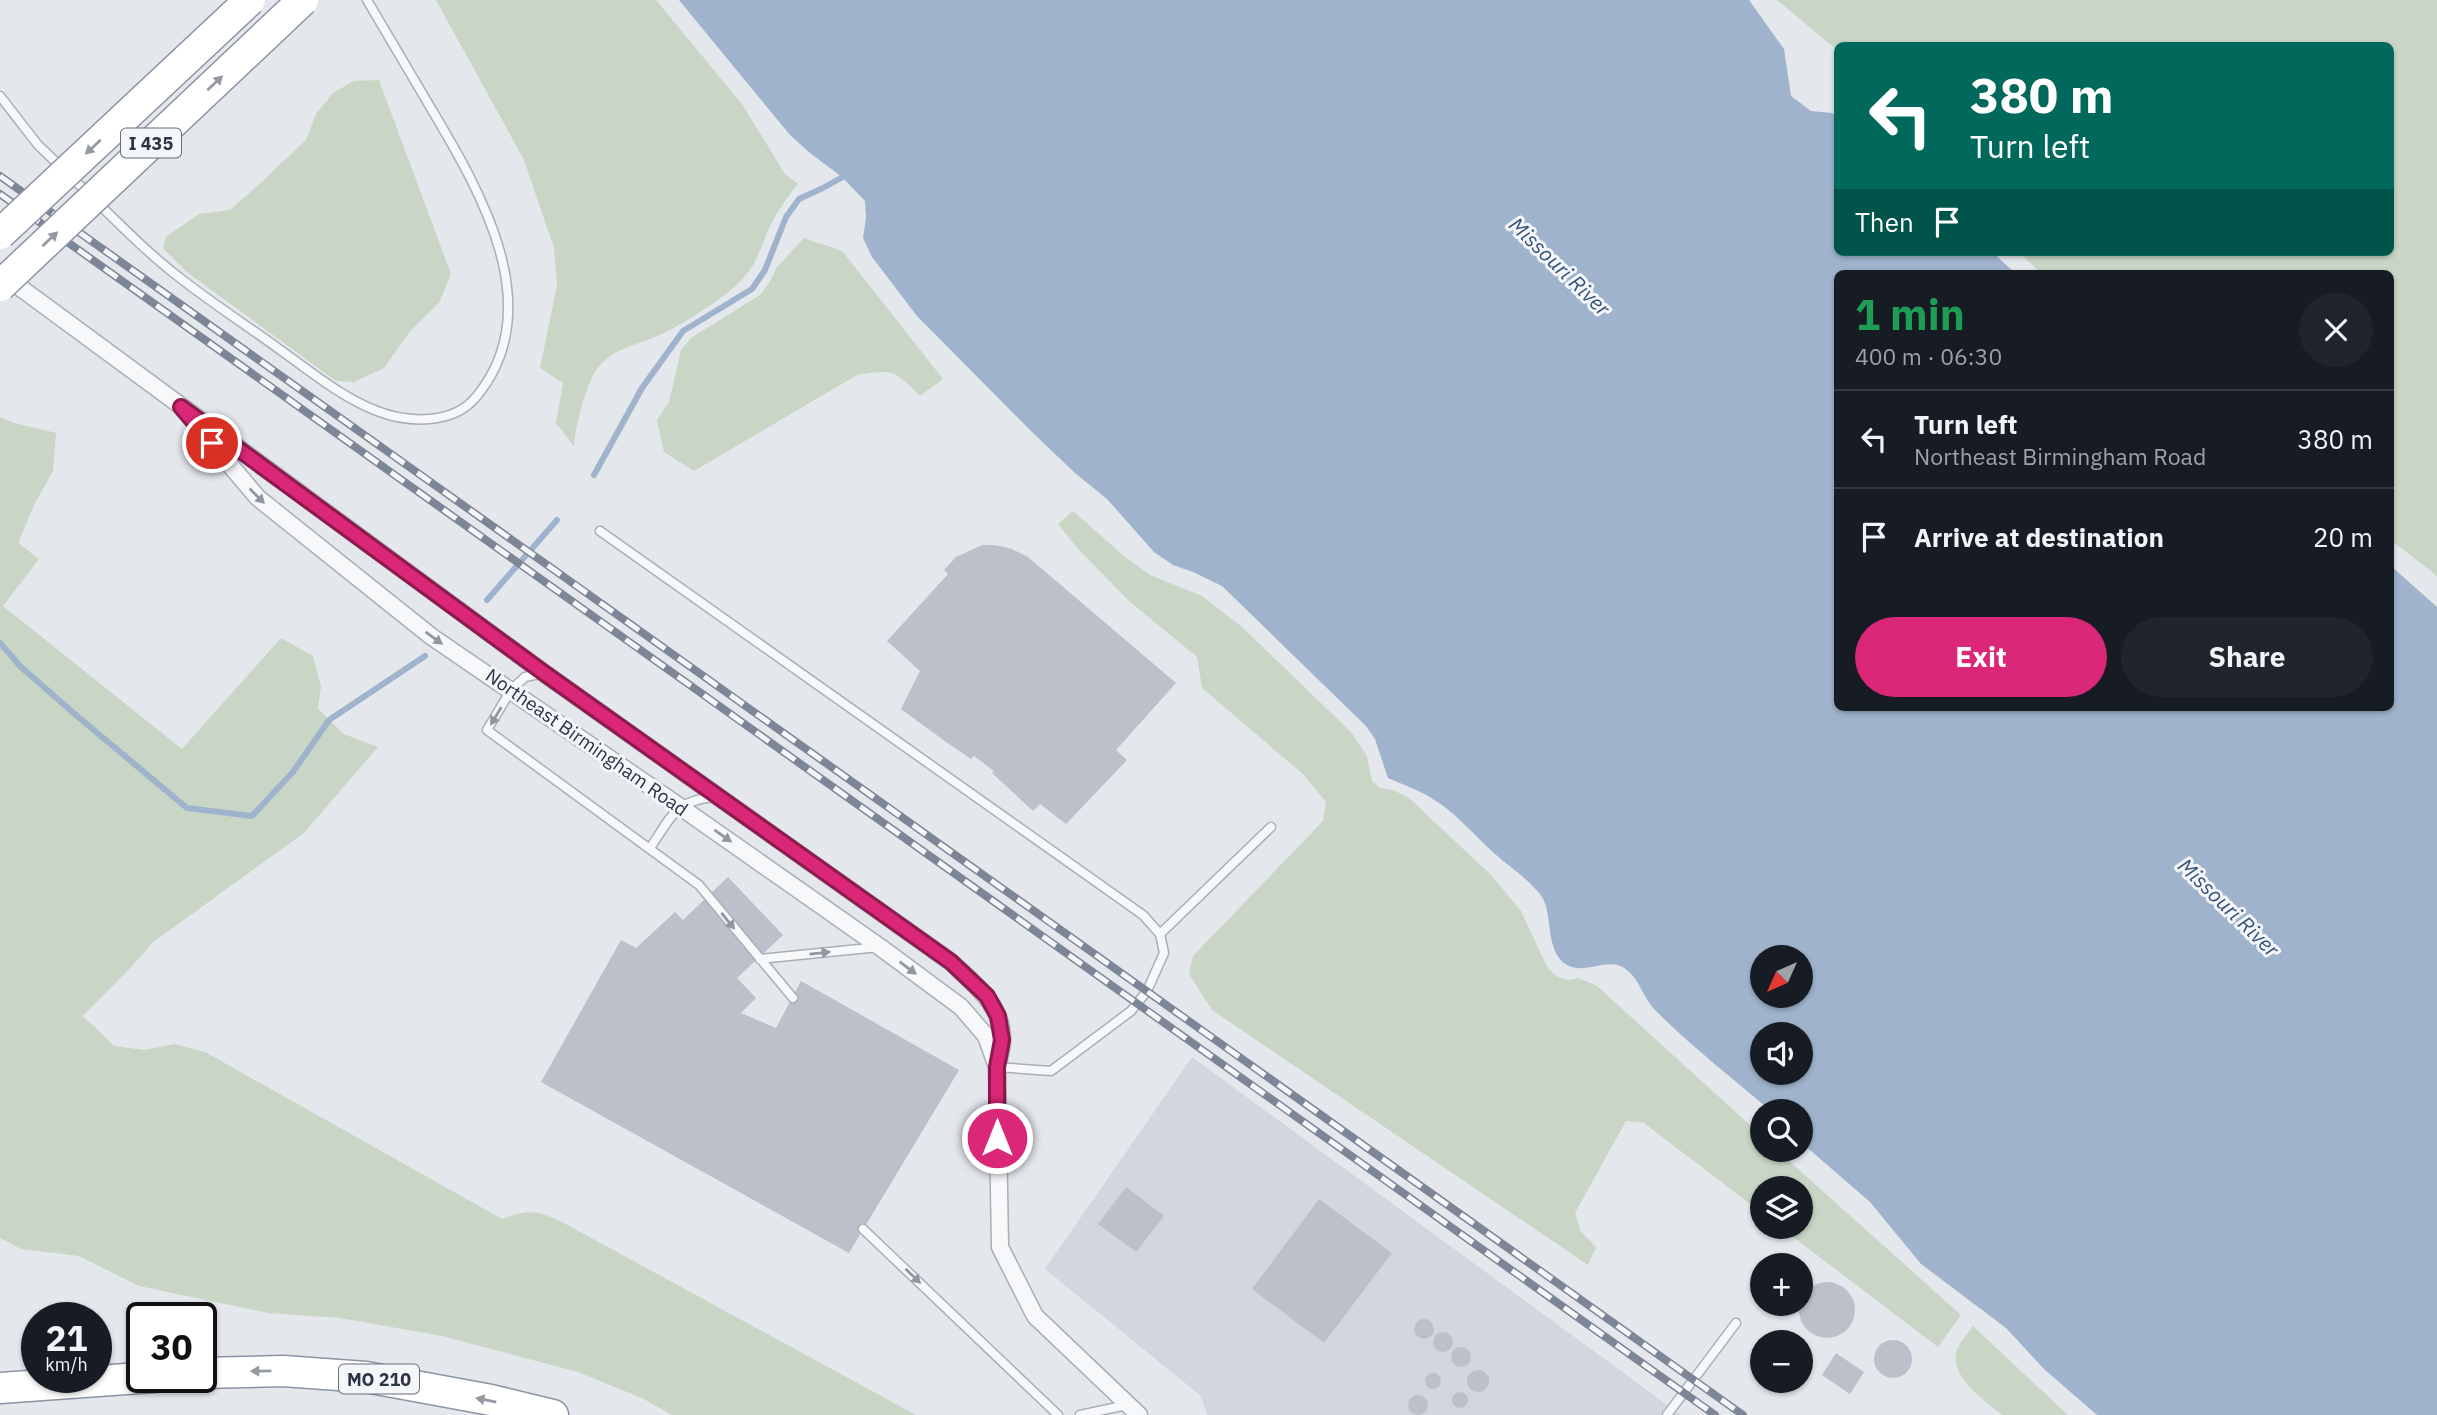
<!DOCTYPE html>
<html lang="en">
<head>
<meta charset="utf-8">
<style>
  :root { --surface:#171b24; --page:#20242c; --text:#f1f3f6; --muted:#9ea1a6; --line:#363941; --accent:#db2777 }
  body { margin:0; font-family:"IBM Plex Sans",sans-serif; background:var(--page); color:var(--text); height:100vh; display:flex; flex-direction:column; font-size:26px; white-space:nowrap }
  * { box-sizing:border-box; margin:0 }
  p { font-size:23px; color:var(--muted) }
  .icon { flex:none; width:38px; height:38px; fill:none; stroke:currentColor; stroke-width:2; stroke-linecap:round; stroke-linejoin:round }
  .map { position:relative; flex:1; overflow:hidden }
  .drawer { position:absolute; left:1834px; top:270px; width:560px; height:441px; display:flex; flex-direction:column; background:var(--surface); border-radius:10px; box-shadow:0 2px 5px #0004 }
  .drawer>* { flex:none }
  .banner { position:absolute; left:1834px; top:42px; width:560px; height:214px; border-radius:10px; box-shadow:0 2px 5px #0004; background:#00695c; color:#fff; overflow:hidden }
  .needle { width:46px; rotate:225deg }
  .buttons { position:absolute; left:1750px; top:945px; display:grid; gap:14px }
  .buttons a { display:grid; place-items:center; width:63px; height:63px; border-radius:50%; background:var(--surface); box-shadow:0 2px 5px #0004; font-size:35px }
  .speed { position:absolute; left:21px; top:1302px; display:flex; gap:14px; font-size:35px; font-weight:700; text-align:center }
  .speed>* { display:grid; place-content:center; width:91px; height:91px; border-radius:50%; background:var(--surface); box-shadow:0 2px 5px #0004; line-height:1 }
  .speed small { font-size:18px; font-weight:400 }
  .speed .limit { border:4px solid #111; border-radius:10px; background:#fff; color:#111 }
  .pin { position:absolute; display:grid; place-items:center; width:60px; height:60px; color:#fff; margin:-30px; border:4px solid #fff; border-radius:50%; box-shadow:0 2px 7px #0007 }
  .me { position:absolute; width:77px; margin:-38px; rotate:0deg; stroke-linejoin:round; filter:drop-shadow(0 0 5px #0008) }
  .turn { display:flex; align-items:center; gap:24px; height:147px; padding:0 21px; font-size:32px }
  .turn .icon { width:91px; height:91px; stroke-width:2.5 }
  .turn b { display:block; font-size:49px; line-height:60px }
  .then { display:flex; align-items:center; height:66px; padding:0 21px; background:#0003; gap:14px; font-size:26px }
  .round { display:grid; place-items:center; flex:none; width:74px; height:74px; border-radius:37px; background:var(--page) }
  .summary { display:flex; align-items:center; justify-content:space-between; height:119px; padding:0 21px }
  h1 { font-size:42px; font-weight:700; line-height:52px; color:#1e9e55 }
  .action { display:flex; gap:14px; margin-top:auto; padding:14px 21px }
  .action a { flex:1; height:80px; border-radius:42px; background:var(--accent); color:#fff; font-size:28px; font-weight:700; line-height:80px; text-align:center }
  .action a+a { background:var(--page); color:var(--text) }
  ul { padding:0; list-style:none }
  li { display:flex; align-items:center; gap:21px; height:98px; padding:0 21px; border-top:2px solid var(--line) }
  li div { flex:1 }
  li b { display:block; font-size:26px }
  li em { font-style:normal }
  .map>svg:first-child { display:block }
  .built { fill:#d2d6de }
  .green { fill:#c9d6c5 }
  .water { fill:#9fb4cc; fill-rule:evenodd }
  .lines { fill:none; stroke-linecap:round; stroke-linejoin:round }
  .stream { stroke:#9fb4cc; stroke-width:6 }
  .building { fill:#bbc0ca }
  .lane-casing { stroke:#a9aeb7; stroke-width:11 }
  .street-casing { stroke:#a9aeb7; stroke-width:19 }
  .highway-casing { stroke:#8b94a3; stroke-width:33 }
  .lane { stroke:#f7f8fa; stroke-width:8 }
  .street { stroke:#f7f8fa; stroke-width:16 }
  .highway { stroke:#fff; stroke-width:30 }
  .rail-casing { stroke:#7d8696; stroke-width:8 }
  .rail { stroke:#f4f6f9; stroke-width:5; stroke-dasharray:16; stroke-linecap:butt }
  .highway-bridge-casing { stroke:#8b94a3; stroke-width:33; stroke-linecap:butt }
  .highway-bridge { stroke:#fff; stroke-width:30 }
  .oneway { fill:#959aa2 }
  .oneway2 { fill:#9196a0 }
  .route-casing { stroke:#8e194d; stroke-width:18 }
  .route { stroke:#db2777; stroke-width:12 }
  .labels { text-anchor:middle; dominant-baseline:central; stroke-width:6; stroke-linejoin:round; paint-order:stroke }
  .shield { fill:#f4f6f9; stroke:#676e7b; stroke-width:2 }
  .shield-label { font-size:18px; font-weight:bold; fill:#2b3445 }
  .street-label { font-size:19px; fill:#2b3445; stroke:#f4f6f9 }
  .water-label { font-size:21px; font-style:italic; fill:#34527a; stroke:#f4f6f9 }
</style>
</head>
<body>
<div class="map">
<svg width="2437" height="1415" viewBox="0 0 2437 1415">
  <rect width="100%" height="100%" fill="#e4e7ec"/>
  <path class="built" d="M1192,1057L1681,1415H1207L1201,1396L1045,1269Z"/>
  <g class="green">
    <path d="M436,0H656L742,104L785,174L798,184C788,196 779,209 771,224C763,240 758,262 745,276C730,295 679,327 657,336C637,345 615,348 600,365C586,381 576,425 574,446L556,423L563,383L540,368L557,285L554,248L524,160Z"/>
    <path d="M1777,0H2437V576L2391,540L2390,273H2041L2019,252H2390V46H1838L1837,50Z"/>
    <path d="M379,80L451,274L439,303L411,330L384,368L354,382L336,381L188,273L163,248L166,237L199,214L230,210L254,189L306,140L316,114L333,93L354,81Z"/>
    <path d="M804,238C818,244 830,245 843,252L943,379L920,396C894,370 893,369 857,375L694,471L664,452L657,420L669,402L681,350L691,338L760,295L769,283L777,267Z"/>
    <path d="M0,417L14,423L56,433L53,471L34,505L18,543L39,559L3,606L182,749L281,638L313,656L321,687L318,709L344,734L378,747L304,833L153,942L134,964L83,1016L114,1046L145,1050L174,1044L205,1052L502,1219C528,1209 537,1210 562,1222L916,1415H672L644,1399L578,1372L442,1336L340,1318L268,1313L139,1286L79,1256L21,1249L0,1238Z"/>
    <path d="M1073,511L1125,557L1150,575L1202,596L1242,627L1351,732L1367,756L1372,781L1380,788L1393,790L1409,798L1491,875L1521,911L1548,969L1558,977L1569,980L1578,978L1597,986L1762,1136V1150H1777L1961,1315L1938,1347L1780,1227H1801V1188H1762V1213L1644,1123L1626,1121L1575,1213L1581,1232L1596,1247L1588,1265L1212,1010L1189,974L1193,956L1323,821L1326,802L1303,774L1202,688L1197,657L1129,601L1078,549L1058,524Z"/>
    <path d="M1973,1326L2068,1415H2002C1984,1400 1948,1376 1957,1350C1960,1341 1968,1334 1973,1326Z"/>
  </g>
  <path class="water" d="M679,0H1749L1784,49L1791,96L1811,111L1832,113L1837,117L1838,252H1992L2015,273H1838V707H2390L2391,566L2437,607V1415H2097L2044,1369L2006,1328L1921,1264L1870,1202L1803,1144L1801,1141V1111H1771C1732,1078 1691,1046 1655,1010C1644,999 1640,981 1628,971C1610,954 1587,976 1567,965C1545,953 1553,914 1542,897C1530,880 1511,868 1495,854C1476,837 1458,815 1436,801C1422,791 1404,785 1388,778L1375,739L1366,726L1222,586L1193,572L1173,565L1154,552L1107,499L1075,473L1032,432L917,316L872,257L863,238L866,217L865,201L842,177L810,153L790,135ZM1762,957H1801V996H1762ZM1762,1034H1801V1073H1762Z"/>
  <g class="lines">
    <g class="stream">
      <path d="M594,475L642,388L683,331L752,289L765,270L786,217L799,199L823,188L848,174"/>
      <path d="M487,600L557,520"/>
      <path d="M0,643L21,667L77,716L187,808L252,816L293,772L329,720L425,656"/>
    </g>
  </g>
  <g class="building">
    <path d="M982,545H995L1012,549L1028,557L1176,683L1116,750L1127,760L1066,824L1040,804L1033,811L992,773L994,771L974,756L971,759L946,742L901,709L920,671L887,641L948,574L944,570L956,557Z"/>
    <path d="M728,877L783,935L737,978L756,998L741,1013L776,1028L801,981L959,1070L849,1253L541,1082L621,940L636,948L675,912L683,920Z"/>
    <path d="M1126,1187L1164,1216L1136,1252L1098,1224Z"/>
    <path d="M1319,1199L1392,1253L1324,1343L1252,1289Z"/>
    <circle cx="1827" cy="1310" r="28"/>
    <circle cx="1424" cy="1329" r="10"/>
    <circle cx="1443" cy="1342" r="10"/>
    <circle cx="1893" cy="1359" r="19"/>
    <circle cx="1461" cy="1357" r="10"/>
    <path d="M1836,1353L1864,1372L1850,1394L1822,1375Z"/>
    <circle cx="1478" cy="1381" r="11"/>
    <circle cx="1433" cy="1381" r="8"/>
    <circle cx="1460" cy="1400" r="8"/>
    <circle cx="1418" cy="1405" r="10"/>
  </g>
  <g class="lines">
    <defs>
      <g id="lane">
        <path d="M0,96L38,145L62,168"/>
        <path d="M71,177C107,211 141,248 180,278C212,303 246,325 279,349C310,371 341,397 377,411C408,423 453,425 476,397C550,309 480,191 432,110C410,73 389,37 367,0"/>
        <path d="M600,531L1143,915L1160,934L1164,953L1147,991L1131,1011L1051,1071L997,1067"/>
        <path d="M544,673L525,677L511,690L487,730L699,885L793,998"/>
        <path d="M650,848C671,818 674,800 715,797"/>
        <path d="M1160,934L1271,827"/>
        <path d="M760,959L879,947"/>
        <path d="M863,1229L1058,1415"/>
        <path d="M1080,1415L1127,1405"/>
        <path d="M1667,1415L1736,1323"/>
      </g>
      <g id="street">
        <path d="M3,275L544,673L951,962C974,984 1002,1004 1002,1039C1002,1048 999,1058 997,1067L1000,1247L1035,1316L1139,1415"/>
        <path d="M197,426L258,498L432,637L679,806L880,947L961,1007L986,1036L996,1064"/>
      </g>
      <g id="highway">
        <path d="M201,1373L283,1371L366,1377L491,1400L553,1415"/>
        <path d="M0,1388L154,1377"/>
      </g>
    </defs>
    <use href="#lane" class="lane-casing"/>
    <use href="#street" class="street-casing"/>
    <use href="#highway" class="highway-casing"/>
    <use href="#lane" class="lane"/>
    <use href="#street" class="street"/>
    <use href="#highway" class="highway"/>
    <defs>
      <g id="rail">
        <path d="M0,176L1743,1415"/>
        <path d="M0,194L1715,1415"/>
      </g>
    </defs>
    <use href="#rail" class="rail-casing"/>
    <use href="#rail" class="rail"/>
    <defs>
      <g id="highway-bridge">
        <path d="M0,234L250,0"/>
        <path d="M0,286L303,0"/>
      </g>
    </defs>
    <use href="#highway-bridge" class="highway-bridge-casing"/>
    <use href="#highway-bridge" class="highway-bridge"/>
  </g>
  <defs><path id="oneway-solid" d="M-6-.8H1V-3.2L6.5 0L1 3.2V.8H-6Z" transform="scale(1.75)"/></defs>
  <g class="oneway">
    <use href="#oneway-solid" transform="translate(215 83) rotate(-43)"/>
    <use href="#oneway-solid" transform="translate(93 147) rotate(137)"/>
    <use href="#oneway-solid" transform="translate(50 239) rotate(-43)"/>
    <use href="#oneway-solid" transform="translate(261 1371) rotate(179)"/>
    <use href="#oneway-solid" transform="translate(486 1400) rotate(-169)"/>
  </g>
  <g class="oneway2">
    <use href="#oneway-solid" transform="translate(257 496) rotate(45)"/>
    <use href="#oneway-solid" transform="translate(434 638) rotate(36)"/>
    <use href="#oneway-solid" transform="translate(496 716) rotate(121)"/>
    <use href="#oneway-solid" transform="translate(723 836) rotate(35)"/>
    <use href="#oneway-solid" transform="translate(728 921) rotate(51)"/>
    <use href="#oneway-solid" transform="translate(820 953) rotate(-6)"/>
    <use href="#oneway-solid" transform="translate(908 968) rotate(37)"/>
    <use href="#oneway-solid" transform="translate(913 1276) rotate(44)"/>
  </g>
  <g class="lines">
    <defs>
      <path id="route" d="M212,443L181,407L544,673L951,962L987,996L998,1016L1002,1040L997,1067V1138"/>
    </defs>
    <use href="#route" class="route-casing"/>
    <use href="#route" class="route"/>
  </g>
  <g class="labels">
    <g class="shield">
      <rect x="121" y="128.5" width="60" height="29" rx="5"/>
      <rect x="339" y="1364.5" width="80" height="29" rx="5"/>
    </g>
    <g class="shield-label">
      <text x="151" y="143">I 435</text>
      <text x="379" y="1379">MO 210</text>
    </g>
    <g class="street-label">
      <text transform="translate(587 742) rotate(35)">Northeast Birmingham Road</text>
    </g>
    <g class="water-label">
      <text transform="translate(1560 266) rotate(44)">Missouri River</text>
      <text transform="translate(2229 907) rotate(44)">Missouri River</text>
    </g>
  </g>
</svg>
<div class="buttons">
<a><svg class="needle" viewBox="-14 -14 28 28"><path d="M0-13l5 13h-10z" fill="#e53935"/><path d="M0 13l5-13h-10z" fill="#9ea1a6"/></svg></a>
<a><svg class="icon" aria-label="sound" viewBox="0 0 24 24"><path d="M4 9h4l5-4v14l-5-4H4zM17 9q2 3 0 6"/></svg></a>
<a><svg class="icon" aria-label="search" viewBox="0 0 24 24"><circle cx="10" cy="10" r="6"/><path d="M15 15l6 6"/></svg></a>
<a><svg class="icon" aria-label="layers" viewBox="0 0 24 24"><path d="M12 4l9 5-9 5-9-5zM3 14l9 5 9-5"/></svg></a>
<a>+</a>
<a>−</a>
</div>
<div class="speed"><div>21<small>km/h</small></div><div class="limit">30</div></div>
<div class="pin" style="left:212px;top:443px;background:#d93025"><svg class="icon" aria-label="arrive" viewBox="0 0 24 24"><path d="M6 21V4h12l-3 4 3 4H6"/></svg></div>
<svg class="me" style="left:997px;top:1138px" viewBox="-20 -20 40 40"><circle r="17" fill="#db2777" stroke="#fff" stroke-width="3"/><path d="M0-11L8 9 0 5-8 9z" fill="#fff"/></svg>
<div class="banner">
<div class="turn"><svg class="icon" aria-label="left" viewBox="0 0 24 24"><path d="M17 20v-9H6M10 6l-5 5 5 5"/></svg><div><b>380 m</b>Turn left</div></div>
<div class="then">Then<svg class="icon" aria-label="arrive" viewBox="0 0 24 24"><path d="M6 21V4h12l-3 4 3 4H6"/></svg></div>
</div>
<section class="drawer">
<div class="summary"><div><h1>1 min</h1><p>400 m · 06:30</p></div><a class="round"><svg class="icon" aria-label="close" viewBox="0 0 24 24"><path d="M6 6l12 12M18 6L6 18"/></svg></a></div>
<ul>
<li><svg class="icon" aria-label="left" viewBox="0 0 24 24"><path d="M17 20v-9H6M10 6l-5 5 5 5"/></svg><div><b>Turn left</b><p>Northeast Birmingham Road</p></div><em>380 m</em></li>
<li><svg class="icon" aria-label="arrive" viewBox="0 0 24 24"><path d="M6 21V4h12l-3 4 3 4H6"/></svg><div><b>Arrive at destination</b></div><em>20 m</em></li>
</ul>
<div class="action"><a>Exit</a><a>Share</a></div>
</section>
</div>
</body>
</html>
